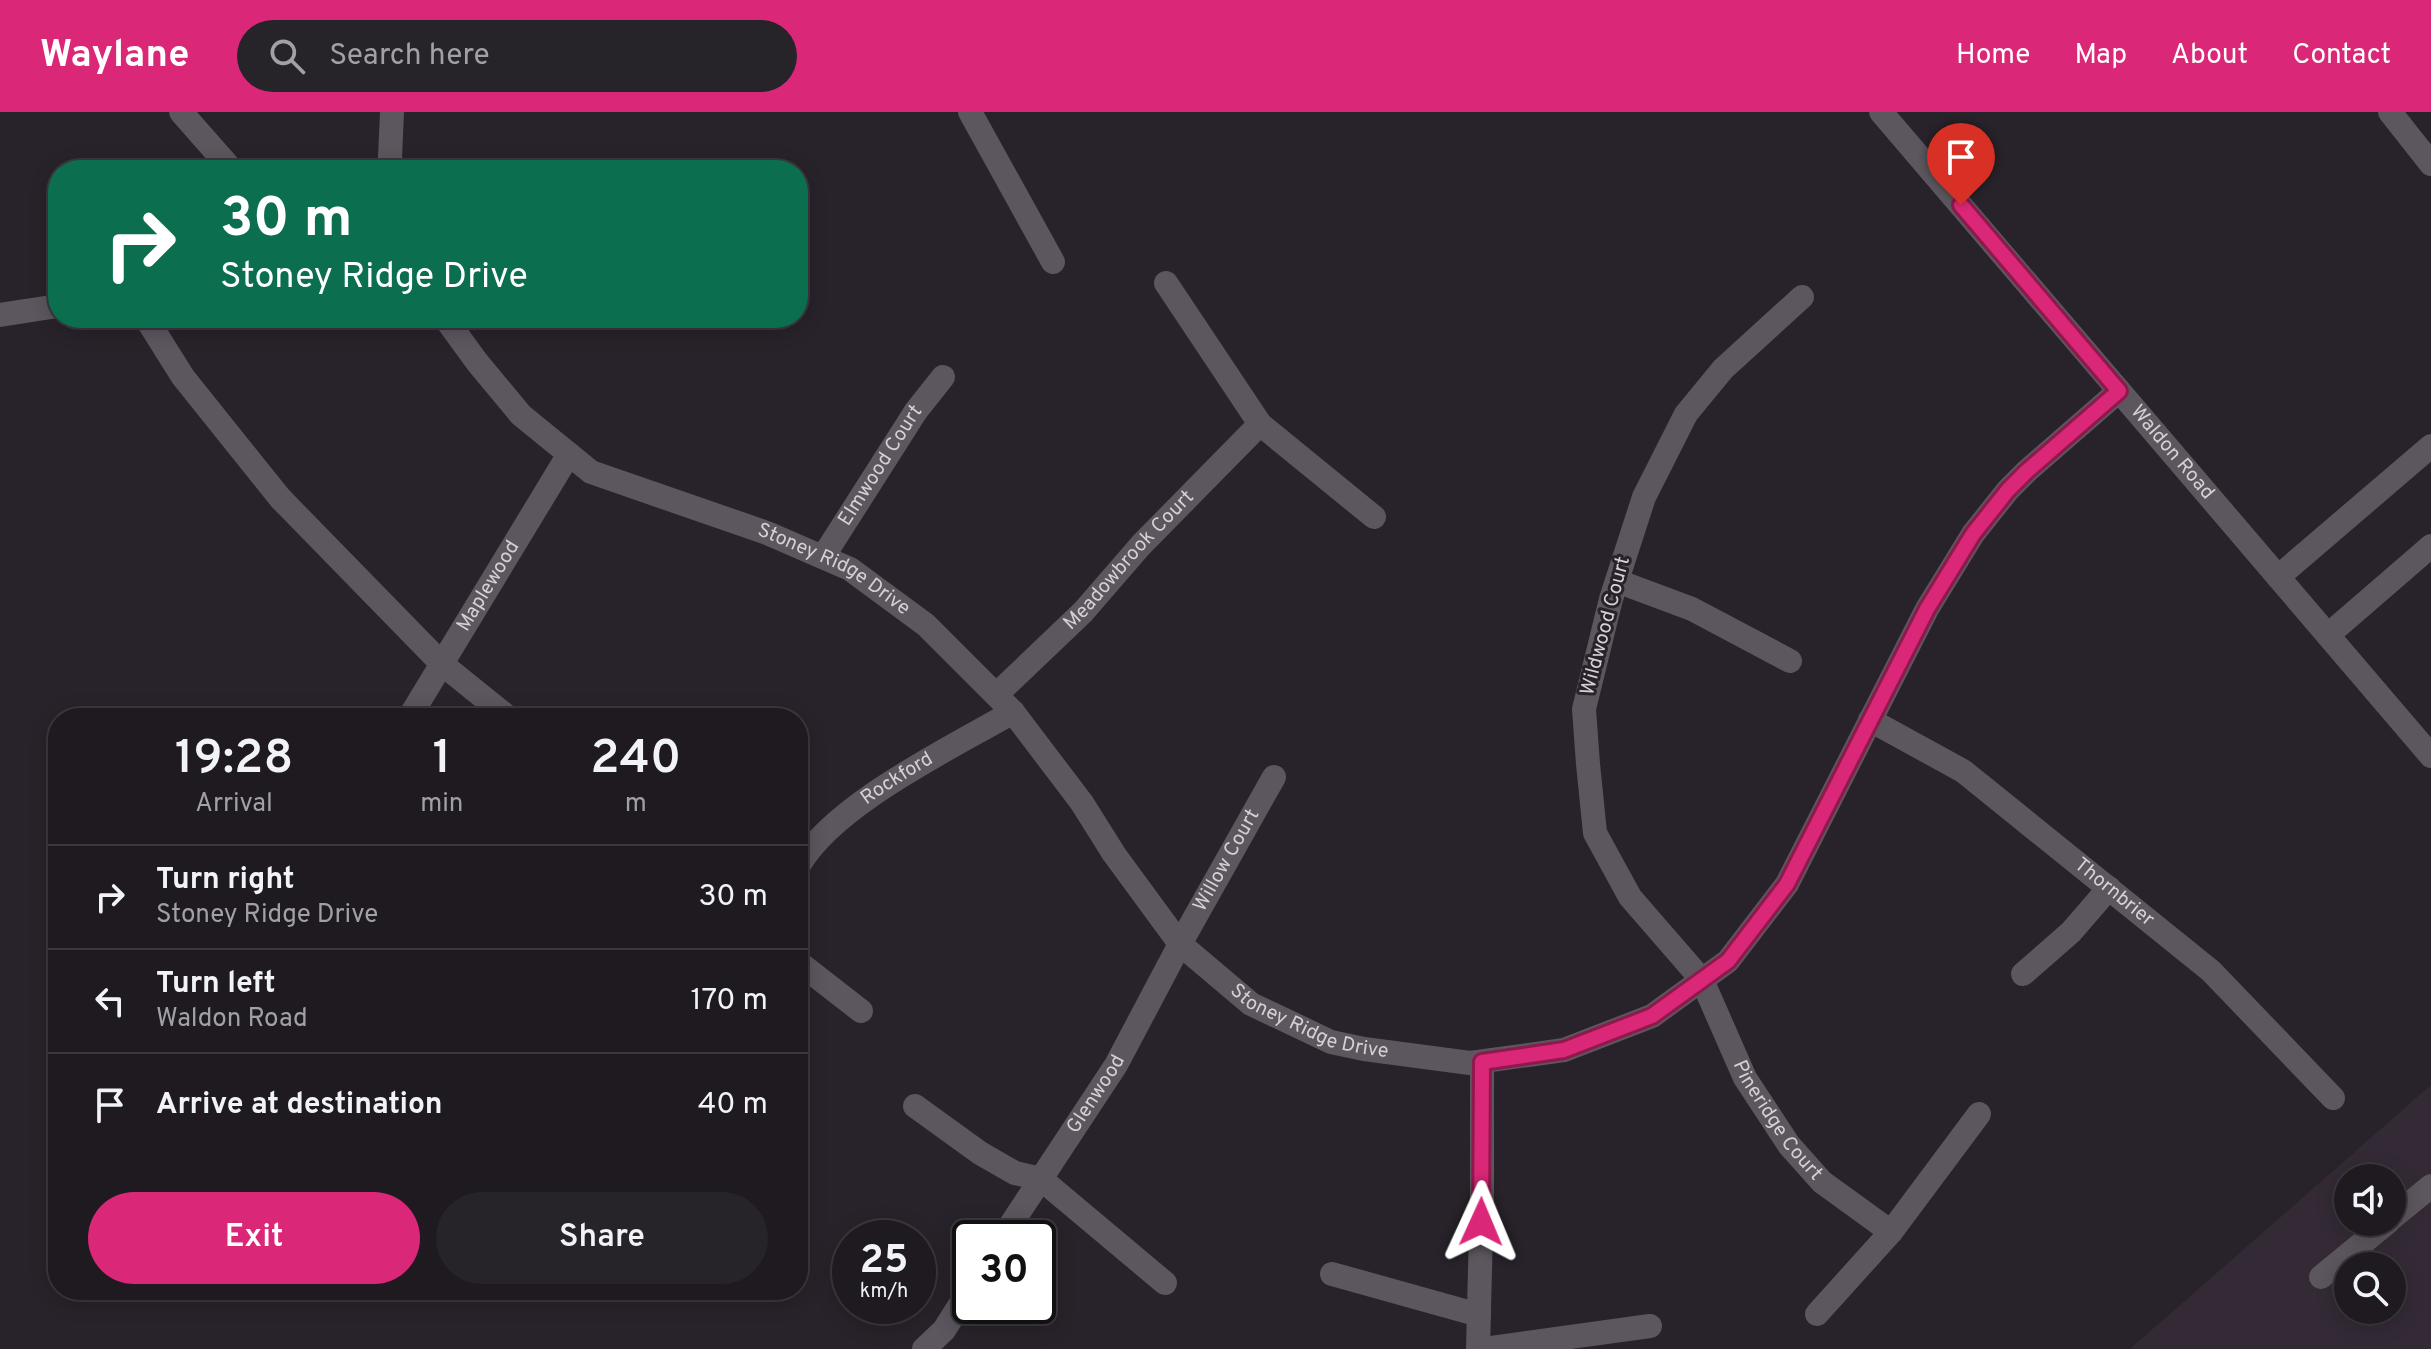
<!DOCTYPE html>
<html lang="en">
<head>
<meta charset="utf-8">
<style>
  :root { --surface:#1e1a20; --page:#262329; --text:#f1f3f6; --muted:#a1a1a5; --line:#3c383e; --accent:#db2777 }
  body { margin:0; font-family:Overpass,sans-serif; background:var(--page); color:var(--text); height:100vh; display:flex; flex-direction:column; font-size:30px; white-space:nowrap }
  * { box-sizing:border-box; margin:0 }
  p { font-size:26px; color:var(--muted) }
  .icon { flex:none; width:44px; height:44px; fill:none; stroke:currentColor; stroke-width:2; stroke-linecap:round; stroke-linejoin:round }
  .map { position:relative; flex:1; overflow:hidden }
  .side { position:absolute; left:48px; top:596px; width:760px; height:592px; display:flex; flex-direction:column; background:var(--surface); border-radius:32px; box-shadow:0 4px 20px #0003,0 0 0 2px var(--line) }
  .side>* { flex:none }
  .banner { position:absolute; left:48px; top:48px; width:760px; height:168px; border-radius:32px; box-shadow:0 4px 20px #0003,0 0 0 2px var(--line); background:#0b6e4f; color:#fff; overflow:hidden }
  .tools { position:absolute; left:2334px; top:1052px; display:grid; gap:16px }
  .tools a { display:grid; place-items:center; width:72px; height:72px; border-radius:50%; background:var(--surface); box-shadow:0 4px 20px #0003,0 0 0 2px var(--line); font-size:40px }
  .speed { position:absolute; left:832px; top:1108px; display:flex; gap:16px; font-size:40px; font-weight:700; text-align:center }
  .speed>* { display:grid; place-content:center; width:104px; height:104px; border-radius:50%; background:var(--surface); box-shadow:0 4px 20px #0003,0 0 0 2px var(--line); line-height:1 }
  .speed small { font-size:20px; font-weight:400 }
  .speed .limit { border:4px solid #111; border-radius:12px; background:#fff; color:#111 }
  .pin { position:absolute; display:grid; place-items:center; width:68px; height:68px; color:#fff; margin:-82px -34px; border-radius:50% 50% 50% 0; rotate:-45deg; box-shadow:0 0 8px #0007 }
  .pin .icon { rotate:45deg }
  .me { position:absolute; width:88px; margin:-44px; rotate:1deg; stroke-linejoin:round; filter:drop-shadow(0 0 6px #0008) }
  .turn { display:flex; align-items:center; gap:28px; height:168px; padding:0 40px; font-size:36px }
  .turn .icon { width:104px; height:104px; stroke-width:2.5 }
  .turn b { display:block; font-size:56px; line-height:68px }
  .eta { display:flex; justify-content:space-evenly; align-items:center; height:136px; text-align:center }
  .eta b { font-size:48px; font-weight:600; line-height:56px }
  .cta { display:flex; gap:16px; margin-top:auto; padding:16px 40px }
  .cta a { flex:1; height:92px; border-radius:48px; background:var(--accent); color:#fff; font-size:32px; font-weight:600; line-height:92px; text-align:center }
  .cta a+a { background:var(--page); color:var(--text) }
  ul { padding:0; list-style:none }
  li { display:flex; align-items:center; gap:24px; height:104px; padding:0 40px; border-top:2px solid var(--line) }
  li div { flex:1 }
  li b { display:block; font-size:30px }
  li em { font-style:normal }
  header { display:flex; align-items:center; gap:48px; box-sizing:border-box; height:112px; padding:0 40px; background:var(--accent); color:#fff }
  header strong { font-size:38px }
  nav { display:flex; gap:44px; margin-inline-start:auto; font-size:28px }
  .search { width:560px; height:72px; background:var(--page); display:flex; align-items:center; gap:20px; box-sizing:border-box; padding:0 28px; border-radius:44px; color:var(--muted); font-size:30px }
  .map>svg:first-child { display:block }
  .built { fill:#332a36; fill-rule:evenodd }
  .lines { fill:none; stroke-linecap:round; stroke-linejoin:round }
  .minor { stroke:#5c565e; stroke-width:24 }
  .route-casing { stroke:#8e194d; stroke-width:20 }
  .route { stroke:#db2777; stroke-width:14 }
  .labels { text-anchor:middle; dominant-baseline:central; stroke-width:6; stroke-linejoin:round; paint-order:stroke }
  .street-label { font-size:20px; fill:#d4d1d5; stroke:#28232a }
</style>
</head>
<body>
<header>
<strong>Waylane</strong>
<div class="search"><svg class="icon" aria-label="search" viewBox="0 0 24 24"><circle cx="10" cy="10" r="6"/><path d="M15 15l6 6"/></svg>Search here</div>
<nav><a>Home</a><a>Map</a><a>About</a><a>Contact</a></nav>
</header>
<div class="map">
<svg width="2431" height="1237" viewBox="0 0 2431 1237">
  <rect width="100%" height="100%" fill="#28232a"/>
  <path class="built" d="M2431,973V1237H2130ZM2348,1066H2392V1110H2348ZM2348,1154H2392V1198H2348Z"/>
  <g class="lines">
    <g class="minor">
      <path d="M181,0L232,58"/>
      <path d="M392,0L390,45L393,58"/>
      <path d="M970,0L1053,150"/>
      <path id="s1" d="M1881,0L2431,644"/>
      <path d="M2390,0L2431,52"/>
      <path d="M1166,171L1260,312L1374,405"/>
      <path id="s2" d="M1802,185L1723,257L1686,302L1644,385L1611,487L1584,597L1588,652L1595,721L1630,785L1702,868L1745,966L1789,1033L1822,1070L1891,1120"/>
      <path d="M0,203L58,194"/>
      <path d="M146,206L183,265L280,386L442,552L509,606"/>
      <path id="s3" d="M445,206L477,250L521,303L591,360L767,421L850,457L926,513L1013,600L1082,691L1114,742L1180,832L1251,892L1331,930L1364,937L1470,951L1564,938L1652,904L1728,849L1787,772L1927,497L1973,422L2008,378L2027,359L2119,279"/>
      <path id="s4" d="M823,445L916,299L943,265"/>
      <path d="M2278,465L2431,334"/>
      <path d="M1617,469L1692,497L1790,549"/>
      <path d="M2328,523L2431,434"/>
      <path id="s5" d="M997,582L1083,500L1141,433L1260,312"/>
      <path id="s6" d="M409,606L569,342"/>
      <path id="s7" d="M1870,608L1963,659L2211,859L2333,986"/>
      <path id="s8" d="M798,755C832,693 951,636 1013,600"/>
      <path d="M798,850L861,899"/>
      <path d="M2023,862L2071,820L2109,776"/>
      <path d="M915,994L980,1041L1015,1061L1041,1067L1165,1171"/>
      <path d="M2392,1106L2431,1074"/>
      <path id="s9" d="M1002,1126L1116,953L1180,832L1274,665"/>
      <path d="M1332,1162L1479,1203"/>
      <path d="M2321,1165L2388,1110"/>
      <path d="M1817,1202L1891,1120L1979,1002"/>
      <path d="M924,1237L944,1218L970,1177"/>
      <path d="M1478,1237L1482,1079V950"/>
      <path d="M1484,1237L1650,1214"/>
    </g>
  </g>
  <g class="lines">
    <defs>
      <path id="route" d="M1481,1110L1482,950L1564,938L1652,904L1728,849L1787,772L1927,497L1973,422L2008,378L2027,359L2119,279L1961,93"/>
    </defs>
    <use href="#route" class="route-casing"/>
    <use href="#route" class="route"/>
  </g>
  <g class="labels">
    <g class="street-label">
      <text stroke="none"><textPath href="#s1" startOffset="448">Waldon Road</textPath></text>
      <text stroke="none"><textPath href="#s4" startOffset="108">Elmwood Court</textPath></text>
      <text stroke="none"><textPath href="#s5" startOffset="188">Meadowbrook Court</textPath></text>
      <text stroke="none"><textPath href="#s3" startOffset="476">Stoney Ridge Drive</textPath></text>
      <text stroke="none"><textPath href="#s6" startOffset="154">Maplewood</textPath></text>
      <text transform="translate(1606 514) rotate(-75)">Wildwood Court</text>
      <text stroke="none"><textPath href="#s8" startOffset="134">Rockford</textPath></text>
      <text stroke="none"><textPath href="#s9" startOffset="440">Willow Court</textPath></text>
      <text stroke="none"><textPath href="#s7" startOffset="300">Thornbrier</textPath></text>
      <text stroke="none"><textPath href="#s3" startOffset="1148">Stoney Ridge Drive</textPath></text>
      <text stroke="none"><textPath href="#s9" startOffset="172">Glenwood</textPath></text>
      <text stroke="none"><textPath href="#s2" startOffset="946">Pineridge Court</textPath></text>
    </g>
  </g>
</svg>
<div class="tools">
<a><svg class="icon" aria-label="sound" viewBox="0 0 24 24"><path d="M4 9h4l5-4v14l-5-4H4zM17 9q2 3 0 6"/></svg></a>
<a><svg class="icon" aria-label="search" viewBox="0 0 24 24"><circle cx="10" cy="10" r="6"/><path d="M15 15l6 6"/></svg></a>
</div>
<div class="speed"><div>25<small>km/h</small></div><div class="limit">30</div></div>
<div class="pin" style="left:1961px;top:93px;background:#d93025"><svg class="icon" aria-label="arrive" viewBox="0 0 24 24"><path d="M6 21V4h12l-3 4 3 4H6"/></svg></div>
<svg class="me" style="left:1481px;top:1110px" viewBox="-20 -20 40 40"><path d="M0-17L14 15 0 8-14 15z" fill="#db2777" stroke="#fff" stroke-width="4"/></svg>
<div class="banner">
<div class="turn"><svg class="icon" aria-label="right" viewBox="0 0 24 24"><path d="M7 20v-9h11M14 6l5 5-5 5"/></svg><div><b>30 m</b>Stoney Ridge Drive</div></div>
</div>
<section class="side">
<div class="eta">
<div><b>19:28</b><p>Arrival</p></div>
<div><b>1</b><p>min</p></div>
<div><b>240</b><p>m</p></div>
</div>
<ul>
<li><svg class="icon" aria-label="right" viewBox="0 0 24 24"><path d="M7 20v-9h11M14 6l5 5-5 5"/></svg><div><b>Turn right</b><p>Stoney Ridge Drive</p></div><em>30 m</em></li>
<li><svg class="icon" aria-label="left" viewBox="0 0 24 24"><path d="M17 20v-9H6M10 6l-5 5 5 5"/></svg><div><b>Turn left</b><p>Waldon Road</p></div><em>170 m</em></li>
<li><svg class="icon" aria-label="arrive" viewBox="0 0 24 24"><path d="M6 21V4h12l-3 4 3 4H6"/></svg><div><b>Arrive at destination</b></div><em>40 m</em></li>
</ul>
<div class="cta"><a>Exit</a><a>Share</a></div>
</section>
</div>
</body>
</html>
